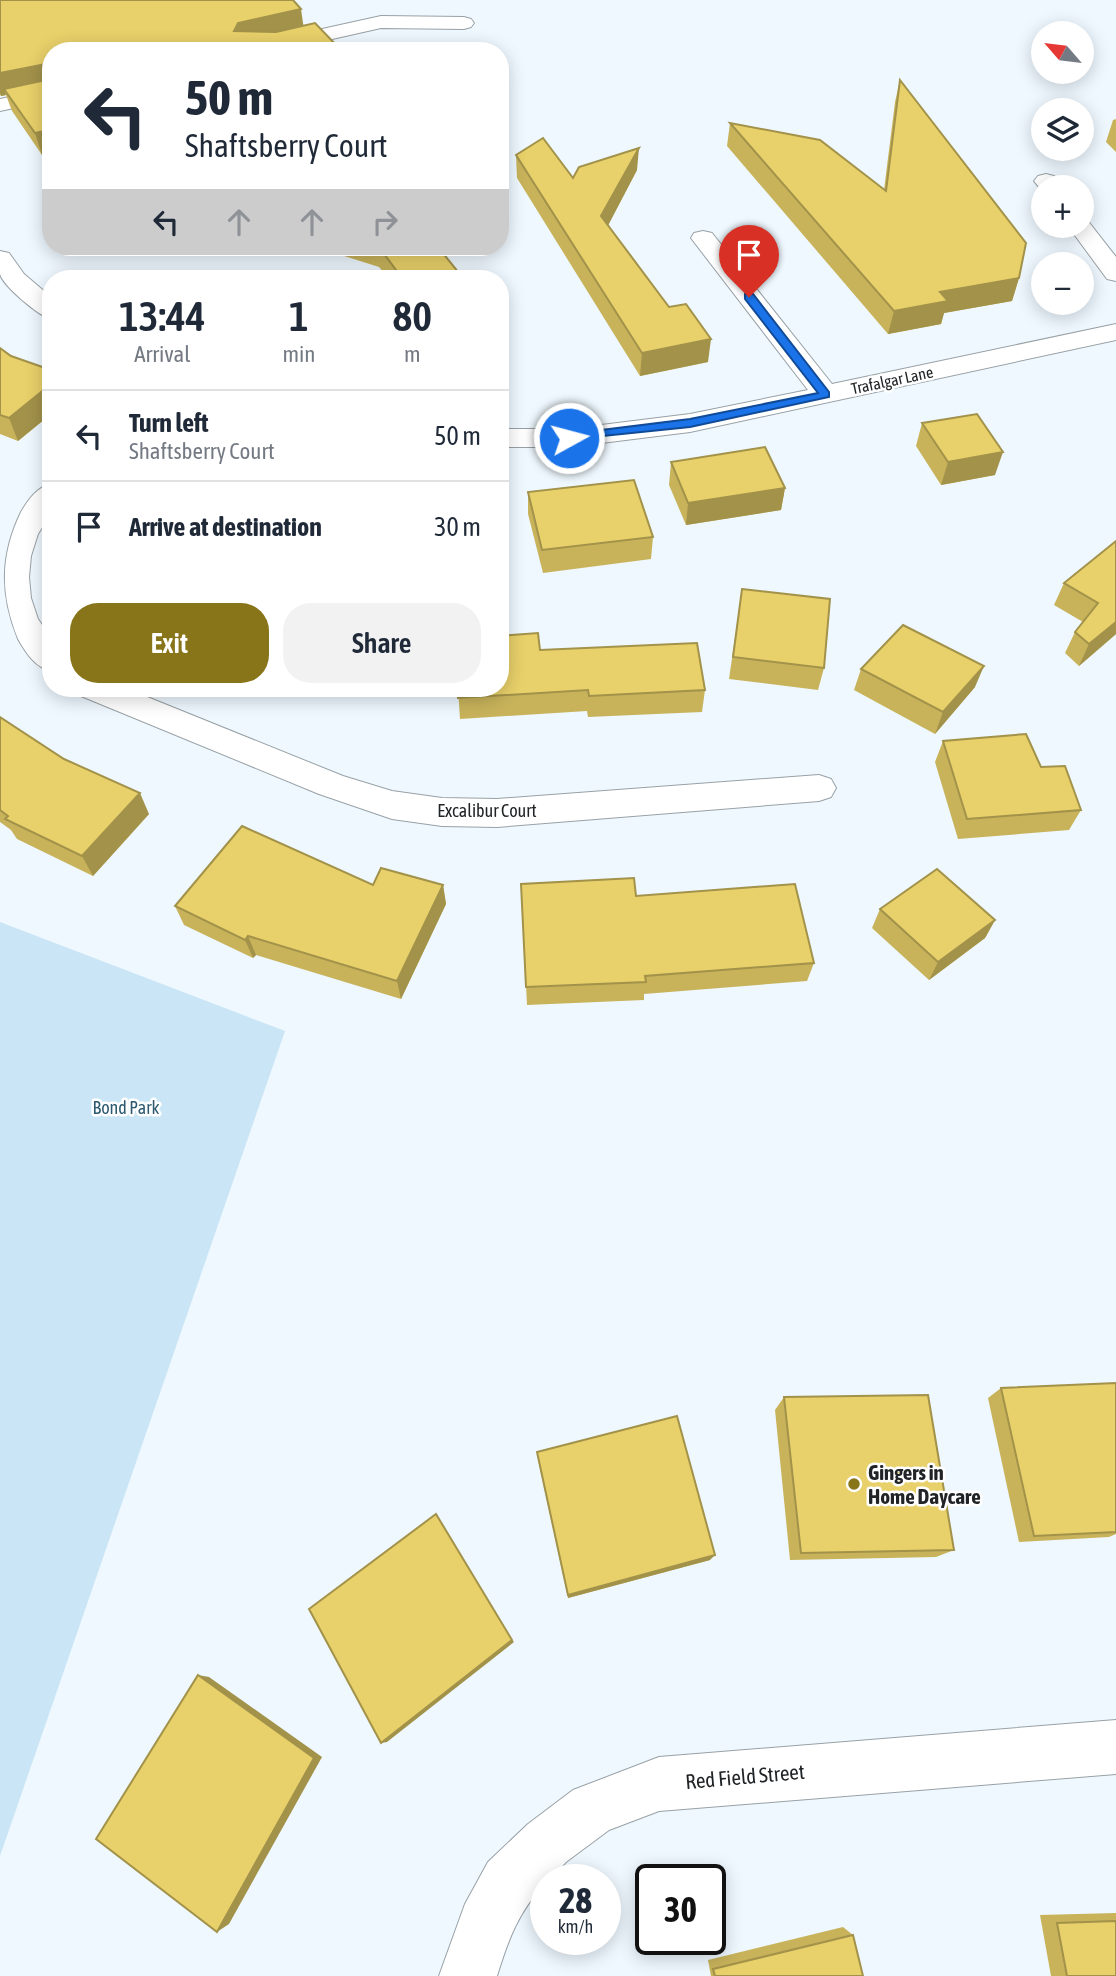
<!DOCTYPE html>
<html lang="en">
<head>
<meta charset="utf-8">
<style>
  :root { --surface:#fff; --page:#f2f2f3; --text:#1f2937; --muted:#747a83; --line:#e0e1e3; --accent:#897519 }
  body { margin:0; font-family:"Asap Condensed",sans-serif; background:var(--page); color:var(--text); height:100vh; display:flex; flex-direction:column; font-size:26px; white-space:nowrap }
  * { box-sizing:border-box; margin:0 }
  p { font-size:23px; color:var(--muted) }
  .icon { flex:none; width:38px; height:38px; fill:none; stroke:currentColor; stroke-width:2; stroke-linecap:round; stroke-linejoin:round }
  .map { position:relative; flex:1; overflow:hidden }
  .details { position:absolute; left:42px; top:270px; width:467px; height:427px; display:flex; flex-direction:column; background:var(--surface); border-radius:28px; box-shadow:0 4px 18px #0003 }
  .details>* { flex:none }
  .banner { position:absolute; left:42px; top:42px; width:467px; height:214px; border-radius:28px; box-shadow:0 4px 18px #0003; background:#fff; color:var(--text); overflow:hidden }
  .needle { width:46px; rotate:298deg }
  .controls { position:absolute; left:1031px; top:21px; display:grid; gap:14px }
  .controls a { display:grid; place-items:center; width:63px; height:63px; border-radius:50%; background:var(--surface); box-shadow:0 4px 18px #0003; font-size:35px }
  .speed { position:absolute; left:530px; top:1864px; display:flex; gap:14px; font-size:35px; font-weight:700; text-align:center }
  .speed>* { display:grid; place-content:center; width:91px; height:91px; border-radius:50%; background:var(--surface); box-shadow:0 4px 18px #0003; line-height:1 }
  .speed small { font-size:18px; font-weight:400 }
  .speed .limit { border:4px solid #111; border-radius:10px; background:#fff; color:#111 }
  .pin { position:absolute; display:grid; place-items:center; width:60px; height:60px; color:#fff; margin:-72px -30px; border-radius:50% 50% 50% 0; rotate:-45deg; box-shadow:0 0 7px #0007 }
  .pin .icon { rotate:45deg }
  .me { position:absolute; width:77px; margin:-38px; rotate:83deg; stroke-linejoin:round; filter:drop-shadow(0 0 5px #0008) }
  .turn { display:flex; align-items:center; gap:24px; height:147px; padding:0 28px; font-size:32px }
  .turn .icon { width:91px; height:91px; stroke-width:2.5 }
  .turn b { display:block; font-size:49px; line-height:60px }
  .lanes { display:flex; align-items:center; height:66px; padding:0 28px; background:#0003; justify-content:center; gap:35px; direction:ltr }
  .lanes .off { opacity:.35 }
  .eta { display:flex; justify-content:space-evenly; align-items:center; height:119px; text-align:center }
  .eta b { font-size:42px; font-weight:600; line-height:49px }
  .action { display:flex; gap:14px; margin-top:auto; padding:14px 28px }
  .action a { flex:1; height:80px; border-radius:28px; background:var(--accent); color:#fff; font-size:28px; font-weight:600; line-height:80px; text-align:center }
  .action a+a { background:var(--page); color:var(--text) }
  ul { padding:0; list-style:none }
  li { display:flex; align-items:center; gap:21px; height:91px; padding:0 28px; border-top:2px solid var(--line) }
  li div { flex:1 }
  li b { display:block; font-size:26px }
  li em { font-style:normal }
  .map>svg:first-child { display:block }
  .green { fill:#cae5f5 }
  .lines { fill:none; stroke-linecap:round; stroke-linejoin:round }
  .street-casing { stroke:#98a1a6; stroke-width:2 }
  .street { fill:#fff; fill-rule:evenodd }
  .wall { fill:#c8b35b }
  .shaded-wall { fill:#a2924a }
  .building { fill:#e8d06a; stroke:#a2924a; stroke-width:2 }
  .route { fill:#1a73e8; stroke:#114b97; stroke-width:2 }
  .poi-dot { fill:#897519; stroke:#fff; stroke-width:2.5 }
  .labels { text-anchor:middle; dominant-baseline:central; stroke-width:5; stroke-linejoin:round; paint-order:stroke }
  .far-street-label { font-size:16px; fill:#212426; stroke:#fff }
  .street-label { font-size:18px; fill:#212426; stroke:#fff }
  .park-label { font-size:18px; fill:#2c5970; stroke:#fff }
  .near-poi-label { font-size:21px; font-weight:bold; fill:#212426; stroke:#fff; text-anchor:start }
  .near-street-label { font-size:21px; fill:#212426; stroke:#fff }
</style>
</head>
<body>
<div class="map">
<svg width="1116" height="1976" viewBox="0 0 1116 1976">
  <rect width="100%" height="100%" fill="#eef8fe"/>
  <path class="green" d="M0,922L285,1031L0,1856Z"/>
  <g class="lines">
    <defs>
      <g id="street">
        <path d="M381,16L464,17L471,19L474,23L471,27L464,29L381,28L279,51H240L243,47L250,45Z"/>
        <path d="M51,88V100L0,111V99Z"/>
        <path d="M1046,174L1054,176L1062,187H1043V192L1034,181L1038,176Z"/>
        <path d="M1082,219L1088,221L1116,257V281L1107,279L1068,226H1082Z"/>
        <path d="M703,231L712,233L832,384L1116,324V340L690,432L569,447H500V429H569L690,414L808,390L691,238L694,233Z"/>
        <path d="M0,251L9,253L24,274L51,297V319C39,316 3,286 0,274C0,267 0,258 0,251Z"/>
        <path d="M51,484V513L38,534L31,556L29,577L31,598L38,619L51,638V671C35,667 26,653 18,639C0,594 0,556 21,512C28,500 37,487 51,484Z"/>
        <path d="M77,688H125L343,776L392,791L442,798L497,799L819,775L831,779L836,788L831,797L819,801L497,827L442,826L392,819L319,794L81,696Z"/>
        <path d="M1116,1720V1774L659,1811L609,1830L566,1862L550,1880H546V1883C519,1910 508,1940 497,1976H439L465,1904L488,1862L528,1824L573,1790L659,1757Z"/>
      </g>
    </defs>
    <use href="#street" class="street-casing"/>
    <use href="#street" class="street"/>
  </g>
  <g class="wall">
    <path d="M0,0L304,26L342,51H51V153L42,155L12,111L6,95L1,96L0,94Z"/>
    <path d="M900,80L1019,278L1012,301L944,313L941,324L888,334L727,146L730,123L884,190L895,102Z"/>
    <path d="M1116,119V152L1106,142L1113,120Z"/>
    <path d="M516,155L573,178L637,170L608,225L708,362L640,376L517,178Z"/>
    <path d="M340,247H438L463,278H388L379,267L341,255Z"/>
    <path d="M0,348L11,356L51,370V414L18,441L0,434Z"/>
    <path d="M922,423L995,475L941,485L916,446Z"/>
    <path d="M671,462L785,488L781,510L686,525L669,485Z"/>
    <path d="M528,492L653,537L651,559L543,573L528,514Z"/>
    <path d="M1116,541V634L1079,666L1065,653L1075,632L1083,622L1054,605L1064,583Z"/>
    <path d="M742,589L824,668L818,690L729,679Z"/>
    <path d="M540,650L705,690L702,712L588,717L587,711L460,719L458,688Z"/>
    <path d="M861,669L975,687L935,734L854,690Z"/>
    <path d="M0,717L149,814L93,876L17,839L11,830L0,822Z"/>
    <path d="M943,741L1041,767L1081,810L1069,830L958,839L935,762Z"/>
    <path d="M521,884L636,896L814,963L807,981L644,994V1000L527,1005Z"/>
    <path d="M373,885H443L446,904L401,999L256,955L253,958L184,925L175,906Z"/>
    <path d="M880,909L995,920L985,938L929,980L872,928Z"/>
    <path d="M1116,1383V1534L1109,1537L1019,1542L988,1398L1001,1388Z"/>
    <path d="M784,1397L954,1550L936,1557L790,1560L775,1410Z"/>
    <path d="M537,1452L710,1560L568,1598L538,1460Z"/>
    <path d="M1116,1913V1976H1051L1040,1915Z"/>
    <path d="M843,1927L853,1935L863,1976H711L708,1960Z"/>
  </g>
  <g class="shaded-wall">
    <path d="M301,9L304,30L242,44L234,31L238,23Z"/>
    <path d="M46,64L51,80L4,89L6,95L1,96L0,93V73Z"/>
    <path d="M48,130L51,138V153L42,155L35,133Z"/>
    <path d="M639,148L637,170L601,239V216Z"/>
    <path d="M1019,278L1012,301L944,313L941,324L888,334L894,311L940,292Z"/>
    <path d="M711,339L708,362L640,376L642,353Z"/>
    <path d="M51,384V414L18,441L9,418Z"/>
    <path d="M1003,452L995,475L941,485L948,462Z"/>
    <path d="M785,488L781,510L686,525L688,503Z"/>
    <path d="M1116,622V634L1079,666L1089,644Z"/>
    <path d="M984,666L975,687L935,734L943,712Z"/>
    <path d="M140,793L149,814L93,876L82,856Z"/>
    <path d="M443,885L446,904L401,999L397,981Z"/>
    <path d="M995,920L985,938L929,980L938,962Z"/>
    <path d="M248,936L256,955L253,958L245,940Z"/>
    <path d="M715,1555L710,1560L568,1598V1595Z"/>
    <path d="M512,1640L514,1642L387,1742L381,1743Z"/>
    <path d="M198,1675L209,1677L322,1757L229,1924L217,1932Z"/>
  </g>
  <g class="building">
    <path d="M0,0H293L301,9L238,23L234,31L276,32L315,23L342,51H51V134L48,130L35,133L4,89L46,80V64L0,73Z"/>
    <path d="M900,80L1026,243L1019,278L940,292L948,301L894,311L730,123L820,140L886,191Z"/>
    <path d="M543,138L573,178L579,167L639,148L601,216L669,307L686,304L711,339L642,353L516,155Z"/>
    <path d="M379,247H438L463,278H402Z"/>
    <path d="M0,348L11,356L51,370V384L9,418L0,415Z"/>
    <path d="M977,414L1003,452L948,462L922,423Z"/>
    <path d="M765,447L785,488L688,503L671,462Z"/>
    <path d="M634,480L653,537L542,550L528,492Z"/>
    <path d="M1116,541V622L1089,644L1075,632L1098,603L1064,583Z"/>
    <path d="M742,589L830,599L824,668L733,657Z"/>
    <path d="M903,625L984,666L943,712L861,669Z"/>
    <path d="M538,633L540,650L697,643L705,690L589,696L588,690L458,698V688H500V636Z"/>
    <path d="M0,717L64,759L140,793L82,856L5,819L8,816L0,810Z"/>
    <path d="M1026,734L1041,767L1065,766L1081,810L967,819L943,741Z"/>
    <path d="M242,826L373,885L381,868L443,885L397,981L248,936L245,940L175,906Z"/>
    <path d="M937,869L995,920L938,962L880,909Z"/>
    <path d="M634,878L636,896L795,884L814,963L645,976L646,982L526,987L521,884Z"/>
    <path d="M1116,1383V1532L1034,1536L1001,1388Z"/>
    <path d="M928,1395L954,1550L801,1553L784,1397Z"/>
    <path d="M677,1416L715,1555L568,1595L537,1452Z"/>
    <path d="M436,1514L512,1640L381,1743L309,1609Z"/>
    <path d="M198,1675L314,1758L217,1932L96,1839Z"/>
    <path d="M1116,1921V1976H1067L1057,1923Z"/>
    <path d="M853,1935L863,1976H715L713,1969Z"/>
  </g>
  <path class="route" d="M745,294H753L829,392V397L690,427L564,440L563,438L569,434L690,419L818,393L745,299Z"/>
  <circle class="poi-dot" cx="854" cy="1484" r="7"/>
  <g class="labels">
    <g class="far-street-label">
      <text transform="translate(892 380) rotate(-12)">Trafalgar Lane</text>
    </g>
    <g class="street-label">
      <text x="487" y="810">Excalibur Court</text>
    </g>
    <g class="park-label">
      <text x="126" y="1107">Bond Park</text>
    </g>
    <g class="near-poi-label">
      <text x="868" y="1472">Gingers in<tspan x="868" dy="24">Home Daycare</tspan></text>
    </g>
    <g class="near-street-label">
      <text transform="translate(745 1776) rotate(-5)">Red Field Street</text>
    </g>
  </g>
</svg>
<div class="controls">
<a><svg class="needle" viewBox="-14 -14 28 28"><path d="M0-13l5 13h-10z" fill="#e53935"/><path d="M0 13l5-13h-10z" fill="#747a83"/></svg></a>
<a><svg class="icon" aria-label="layers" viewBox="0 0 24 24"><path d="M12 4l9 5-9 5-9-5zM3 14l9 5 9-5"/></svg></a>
<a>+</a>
<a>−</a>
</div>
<div class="speed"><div>28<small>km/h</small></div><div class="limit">30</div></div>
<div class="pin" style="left:749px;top:297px;background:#d93025"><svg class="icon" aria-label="arrive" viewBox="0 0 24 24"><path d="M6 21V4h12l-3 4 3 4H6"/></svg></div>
<svg class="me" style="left:569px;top:438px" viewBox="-20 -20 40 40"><circle r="17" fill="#1a73e8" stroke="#fff" stroke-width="3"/><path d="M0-11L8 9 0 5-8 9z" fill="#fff"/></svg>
<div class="banner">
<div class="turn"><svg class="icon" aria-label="left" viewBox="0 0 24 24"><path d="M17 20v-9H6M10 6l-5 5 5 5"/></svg><div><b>50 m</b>Shaftsberry Court</div></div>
<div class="lanes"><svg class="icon" aria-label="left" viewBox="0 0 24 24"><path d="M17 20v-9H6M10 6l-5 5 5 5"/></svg><svg class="icon off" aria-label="ahead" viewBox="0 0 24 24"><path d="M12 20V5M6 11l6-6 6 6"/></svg><svg class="icon off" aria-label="ahead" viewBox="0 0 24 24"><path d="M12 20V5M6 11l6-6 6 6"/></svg><svg class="icon off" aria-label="right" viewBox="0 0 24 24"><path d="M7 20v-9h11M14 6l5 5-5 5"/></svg></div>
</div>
<section class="details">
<div class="eta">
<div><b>13:44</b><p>Arrival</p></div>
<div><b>1</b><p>min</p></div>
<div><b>80</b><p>m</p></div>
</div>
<ul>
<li><svg class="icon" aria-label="left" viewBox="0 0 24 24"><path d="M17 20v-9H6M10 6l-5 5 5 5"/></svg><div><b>Turn left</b><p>Shaftsberry Court</p></div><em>50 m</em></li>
<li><svg class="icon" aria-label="arrive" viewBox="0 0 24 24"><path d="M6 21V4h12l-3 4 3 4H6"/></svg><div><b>Arrive at destination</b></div><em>30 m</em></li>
</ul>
<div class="action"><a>Exit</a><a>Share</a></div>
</section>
</div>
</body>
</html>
